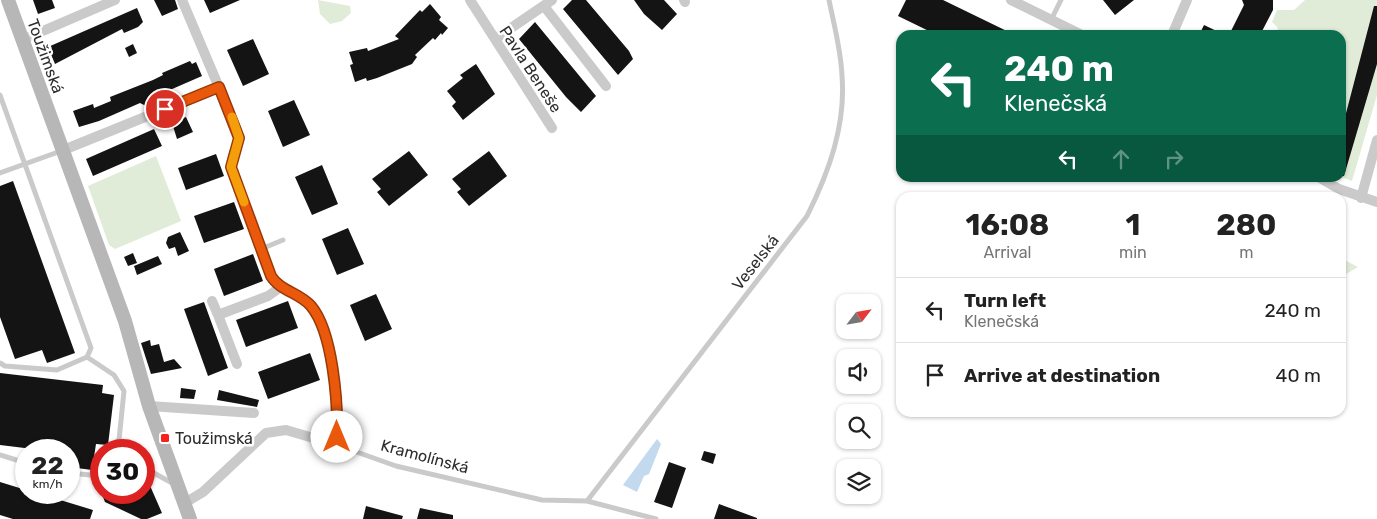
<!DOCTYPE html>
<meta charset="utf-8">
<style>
:root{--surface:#fff;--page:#f2f2f2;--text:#222;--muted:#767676;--line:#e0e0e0}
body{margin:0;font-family:Rubik,sans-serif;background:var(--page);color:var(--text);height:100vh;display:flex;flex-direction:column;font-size:19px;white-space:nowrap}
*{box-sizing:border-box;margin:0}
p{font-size:16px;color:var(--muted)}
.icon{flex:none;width:28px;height:28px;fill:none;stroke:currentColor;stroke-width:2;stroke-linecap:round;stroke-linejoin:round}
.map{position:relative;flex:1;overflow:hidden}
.panel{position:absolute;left:896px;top:192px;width:450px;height:225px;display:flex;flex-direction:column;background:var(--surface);border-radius:15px;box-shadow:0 1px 4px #0004}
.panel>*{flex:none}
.banner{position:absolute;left:896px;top:30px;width:450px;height:152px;border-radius:15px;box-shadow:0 1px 4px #0004;background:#0b6e4f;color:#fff;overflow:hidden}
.needle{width:32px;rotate:59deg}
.buttons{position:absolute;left:836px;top:294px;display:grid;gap:10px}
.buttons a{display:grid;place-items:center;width:45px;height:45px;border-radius:10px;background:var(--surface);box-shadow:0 1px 4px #0004;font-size:25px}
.speed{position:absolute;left:15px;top:439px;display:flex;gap:10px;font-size:25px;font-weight:700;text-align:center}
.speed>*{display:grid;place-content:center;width:65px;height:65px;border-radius:50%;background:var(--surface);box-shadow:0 1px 4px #0004;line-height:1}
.speed small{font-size:12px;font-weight:400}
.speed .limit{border:8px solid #d22;background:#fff;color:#111}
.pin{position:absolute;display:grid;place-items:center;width:42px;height:42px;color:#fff;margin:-21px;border:2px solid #fff;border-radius:50%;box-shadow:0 1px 5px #0007}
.me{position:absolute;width:55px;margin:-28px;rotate:0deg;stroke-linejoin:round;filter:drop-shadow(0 0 4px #0008)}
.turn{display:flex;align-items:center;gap:18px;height:105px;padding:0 25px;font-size:22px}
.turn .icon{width:65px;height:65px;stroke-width:2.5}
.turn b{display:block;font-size:35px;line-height:42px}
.lanes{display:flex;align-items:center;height:48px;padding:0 25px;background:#0003;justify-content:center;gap:25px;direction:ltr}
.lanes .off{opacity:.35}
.eta{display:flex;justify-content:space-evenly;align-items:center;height:85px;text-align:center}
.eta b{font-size:30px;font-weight:700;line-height:35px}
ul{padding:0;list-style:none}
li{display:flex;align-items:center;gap:15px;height:65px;padding:0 25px;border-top:1px solid var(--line)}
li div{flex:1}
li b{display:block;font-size:19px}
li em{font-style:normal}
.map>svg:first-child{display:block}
</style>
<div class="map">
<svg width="1377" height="519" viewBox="0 0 1377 519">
<rect width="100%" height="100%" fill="#fff"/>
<path fill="#e1ecd8" d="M318,0l32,6 1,7 -9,8 -12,3 -10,-10z
M1305,0h72v95l-25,86 -11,-4v-142h-65l2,-7 -6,-6 5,-12h17z
M156,156l25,65 -66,28 -6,-4 -21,-59z
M1341,258l17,9 -17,10z"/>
<path fill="#c2d9ee" d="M657,439l4,5 -12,30 -5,2 -7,16 -14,-7z"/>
<path fill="#141414" d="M33,0h19l3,8 -17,6z
M154,0h21l3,9 -16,7z
M204,0h36l-30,13z
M572,0h14l43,51 4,8 -15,16 -55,-66z
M634,0h30l13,14 -15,16 -18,-16z
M906,0h37l72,35h-78l-39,-19z
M1103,0h31l-19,15z
M1242,0h31v10l-13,25h-31l15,-30z
M430,4l11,13 -2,3 9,8 -6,7 -1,-2 -6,7 -2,-2 -18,17 2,2 -5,7 -35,14 -10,3 -1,-3 -11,4 -5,-17 3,-1 -4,-12 18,-4 1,3 31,-12 -4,-3 25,-26 2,2z
M1374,6h3v58l-33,112h-3v-56l3,1z
M137,8l6,14 -5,5 -14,6 -2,-4 -67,35 -7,-17z
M535,22l61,74 -15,16 -15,-15 -47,-58z
M1204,25l21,10h-26z
M253,39l16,35 -26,12 -16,-36z
M133,44l4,9 -8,4 -4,-9z
M190,61l2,3 4,-2 6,14 -55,24 -1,6 -6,-3 -41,18 -20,6 -6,-16 20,-7 1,4 17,-7 -1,-4 43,-17 10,-5 -1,-2z
M476,64l19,30 -32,26 -11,-14 4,-4 -9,-11 16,-13 -3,-3z
M294,100l16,35 -27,12 -15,-36z
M186,117l7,15 -16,7 -5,-16z
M154,129l8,17 -69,30 -7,-17z
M409,151l19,24 -39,31 -12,-14 4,-3 -9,-10z
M489,151l18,25 -38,30 -12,-14 4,-3 -9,-10z
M216,154l8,22 -38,14 -8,-22z
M322,165l16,39 -26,11 -17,-38z
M13,181l62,172 -28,10 -5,-13 -27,9 -15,-42v-131z
M234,202l10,27 -40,14 -10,-27z
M348,228l16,36 -27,11 -15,-36z
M180,232l9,19 -11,5 -3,-9 -6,2 -3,-6 2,-6z
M133,253l4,10 -9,3 -4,-9z
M253,254l10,27 -39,15 -10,-27z
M158,256l4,8 -25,11 -3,-9z
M376,294l16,35 -27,12 -15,-36z
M288,301l10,27 -52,19 -10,-27z
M204,302l24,66 -20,8 -24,-67z
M150,340l1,6 8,-2 5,18 10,-3 8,9 -31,6 -10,-31z
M310,353l10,27 -52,19 -10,-27z
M0,373l103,12 -1,8 12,2 -6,50 -12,-1 -4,26 -23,-3v-17h-28l-41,-5z
M181,388l15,2 -2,9 -14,-1z
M219,390l40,10 -2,7 -40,-7z
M704,451l12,3 -3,10 -12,-4z
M669,462l17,6 -14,40 -18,-6z
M144,472l18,41 -15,6h-6l-36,-17 -4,-10h43z
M0,482l26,8v2h8l59,18 -3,9h-77l-13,-4z
M719,504l38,14v1h-43z
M366,506l37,10 -1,3h-39z
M420,508l33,7v4h-36z"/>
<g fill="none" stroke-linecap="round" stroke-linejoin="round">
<path stroke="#cacaca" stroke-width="5" d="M1051,20l10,-20
M0,95l91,253 -4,9 -30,13 -52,-4 -5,-3
M0,173l61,-22
M261,249l22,-9
M87,357l27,18 10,16 -6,59
M337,445l59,21 146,34 45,1 69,18
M0,455l26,8
M152,472l22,12
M69,473l32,3
M587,501l220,-285c22,-44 39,-91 35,-140 -1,-26 -8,-51 -13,-76"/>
<path stroke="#cacaca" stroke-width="10" d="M182,0l55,130c4,14 -6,23 -6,37l40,109c9,15 29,17 40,30 22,26 29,106 26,139l-51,-15 -20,3 -63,59 -20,12
M470,0l82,128
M684,0l1,2
M1011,0l71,35
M544,6l62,80
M1172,35l15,-35
M495,39l57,-39
M22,40l93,-40
M61,151l158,-64
M1320,178l19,11 38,13
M1361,198l16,-58
M212,301l6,14
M237,364l-19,-49 50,-19 14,-10
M149,406l105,7"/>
<path stroke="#b7b7b7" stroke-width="14" d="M8,0l117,321 24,85 41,113"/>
</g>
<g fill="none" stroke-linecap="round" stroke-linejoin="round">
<g stroke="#983908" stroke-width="12">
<path id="route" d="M165,109l54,-22 20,51 -8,29 40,109c9,15 29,17 40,30 22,26 27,97 26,131"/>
</g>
<use href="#route" stroke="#ea580c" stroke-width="9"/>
<path stroke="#f59e0b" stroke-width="9" d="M232,117l7,21 -8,29 13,35"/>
</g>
<rect fill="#f7201c" stroke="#fff" stroke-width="2" x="160" y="433" width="10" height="10" rx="2.5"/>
<g text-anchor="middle" stroke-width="5" stroke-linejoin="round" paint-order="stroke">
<g font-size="16" fill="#2d2d2d" stroke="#fff">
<text transform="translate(46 56) rotate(70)" y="6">Toužimská</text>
<text transform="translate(531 69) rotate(57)" y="6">Pavla Beneše</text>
<text transform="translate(755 262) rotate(-52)" y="6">Veselská</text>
<text transform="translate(425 456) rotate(15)" y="6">Kramolínská</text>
</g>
<g font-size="16" fill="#2d2d2d" stroke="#fff" text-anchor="start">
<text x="175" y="444">Toužimská</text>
</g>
</g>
</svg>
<div class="buttons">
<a><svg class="needle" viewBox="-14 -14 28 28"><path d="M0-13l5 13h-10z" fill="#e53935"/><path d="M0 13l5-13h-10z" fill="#767676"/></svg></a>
<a><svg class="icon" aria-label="sound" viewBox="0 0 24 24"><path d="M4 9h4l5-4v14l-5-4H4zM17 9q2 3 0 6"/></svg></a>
<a><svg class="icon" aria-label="search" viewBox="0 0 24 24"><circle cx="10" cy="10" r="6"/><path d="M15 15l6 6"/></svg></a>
<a><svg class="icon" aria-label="layers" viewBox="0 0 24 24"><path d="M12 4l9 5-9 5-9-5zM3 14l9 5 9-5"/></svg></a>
</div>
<div class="speed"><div>22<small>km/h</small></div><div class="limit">30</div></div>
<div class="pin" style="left:165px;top:109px;background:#d93025"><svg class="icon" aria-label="arrive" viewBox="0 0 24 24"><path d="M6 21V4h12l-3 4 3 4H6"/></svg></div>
<svg class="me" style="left:337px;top:437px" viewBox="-20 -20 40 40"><circle r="19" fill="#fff"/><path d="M0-13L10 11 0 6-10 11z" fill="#ea580c"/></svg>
<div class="banner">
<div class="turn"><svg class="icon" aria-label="left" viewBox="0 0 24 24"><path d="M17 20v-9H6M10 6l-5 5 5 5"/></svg><div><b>240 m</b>Klenečská</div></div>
<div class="lanes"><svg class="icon" aria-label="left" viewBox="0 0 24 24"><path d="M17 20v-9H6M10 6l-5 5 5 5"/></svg><svg class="icon off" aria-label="ahead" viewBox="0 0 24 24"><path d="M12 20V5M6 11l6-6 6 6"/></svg><svg class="icon off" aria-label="right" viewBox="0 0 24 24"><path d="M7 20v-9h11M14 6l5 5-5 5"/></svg></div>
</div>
<section class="panel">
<div class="eta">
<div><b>16:08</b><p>Arrival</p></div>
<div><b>1</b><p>min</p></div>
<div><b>280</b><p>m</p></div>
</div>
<ul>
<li><svg class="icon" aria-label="left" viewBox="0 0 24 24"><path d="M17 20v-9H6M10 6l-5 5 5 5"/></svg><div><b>Turn left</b><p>Klenečská</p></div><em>240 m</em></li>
<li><svg class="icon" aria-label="arrive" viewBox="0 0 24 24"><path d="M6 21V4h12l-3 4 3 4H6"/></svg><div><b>Arrive at destination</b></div><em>40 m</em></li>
</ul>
</section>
</div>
